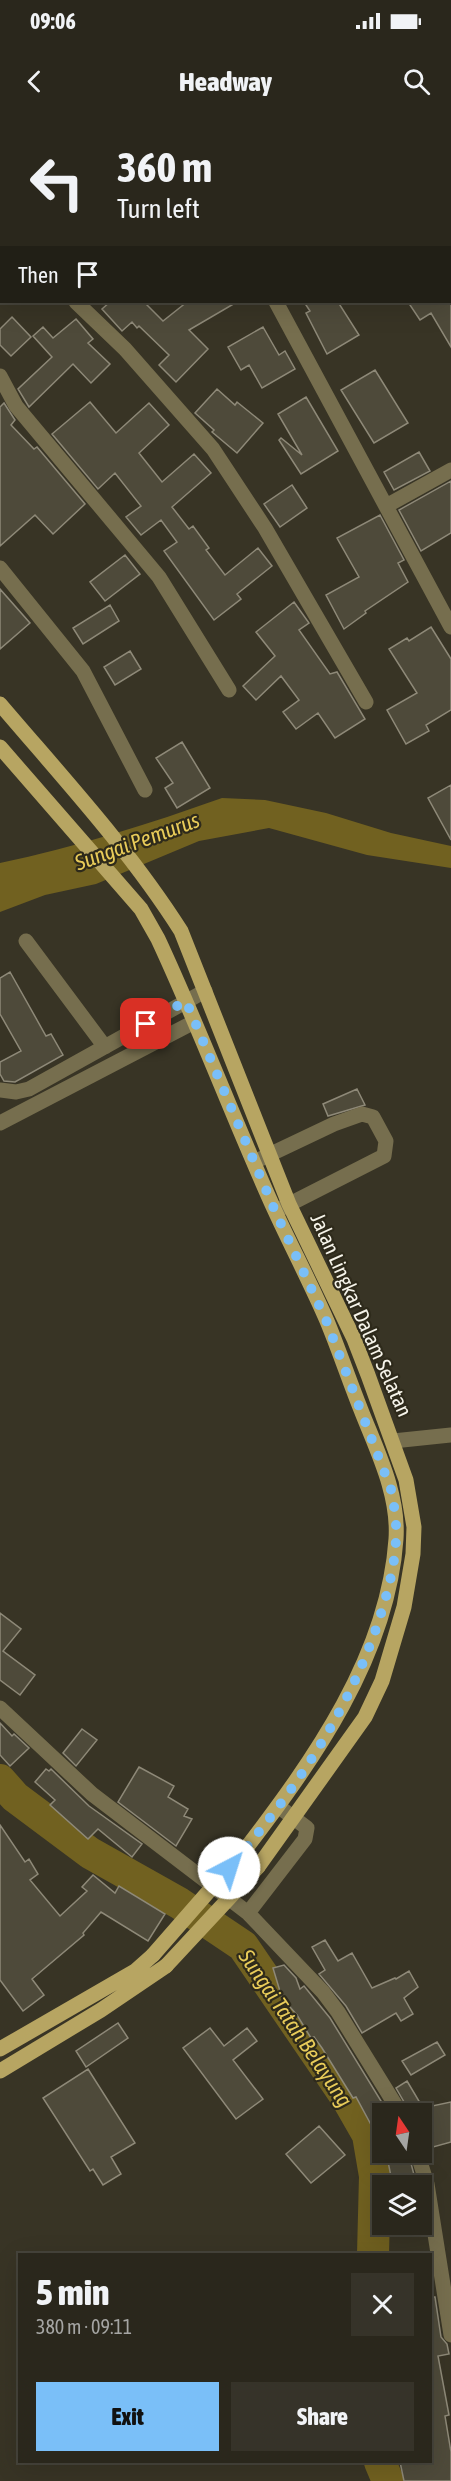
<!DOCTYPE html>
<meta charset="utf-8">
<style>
:root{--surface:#2a271c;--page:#363329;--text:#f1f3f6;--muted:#a5a5a3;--line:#46443b;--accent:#7abff8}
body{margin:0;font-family:"Asap Condensed",sans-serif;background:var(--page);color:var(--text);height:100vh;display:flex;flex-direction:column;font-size:22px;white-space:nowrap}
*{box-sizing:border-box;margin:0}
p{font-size:20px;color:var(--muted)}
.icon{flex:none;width:33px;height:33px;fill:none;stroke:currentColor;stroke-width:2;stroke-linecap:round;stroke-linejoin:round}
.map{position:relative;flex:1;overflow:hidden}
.sheet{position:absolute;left:18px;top:2133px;width:414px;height:210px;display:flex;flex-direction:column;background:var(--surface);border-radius:0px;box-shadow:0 6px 24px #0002,0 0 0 2px var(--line)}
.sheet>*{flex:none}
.hud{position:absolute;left:0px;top:0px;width:452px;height:183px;box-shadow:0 6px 24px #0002,0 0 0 2px var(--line);background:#2a271c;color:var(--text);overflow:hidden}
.needle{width:39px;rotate:347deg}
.tools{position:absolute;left:372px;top:1983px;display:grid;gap:12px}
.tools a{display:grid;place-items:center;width:60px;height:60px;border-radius:0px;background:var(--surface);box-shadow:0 6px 24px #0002,0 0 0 2px var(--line);font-size:30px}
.pin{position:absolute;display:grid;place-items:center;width:51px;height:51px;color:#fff;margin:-26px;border-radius:12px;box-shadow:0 3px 9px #0006}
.me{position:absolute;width:66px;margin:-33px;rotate:40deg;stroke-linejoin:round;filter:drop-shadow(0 0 4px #0008)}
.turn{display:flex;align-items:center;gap:21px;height:126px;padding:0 18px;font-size:27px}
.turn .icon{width:78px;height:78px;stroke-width:2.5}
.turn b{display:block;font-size:42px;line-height:51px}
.then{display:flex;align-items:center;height:57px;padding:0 18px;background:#0003;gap:12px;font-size:22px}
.round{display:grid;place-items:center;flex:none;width:63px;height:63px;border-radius:0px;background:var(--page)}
.head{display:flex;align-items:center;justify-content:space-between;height:102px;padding:0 18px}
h1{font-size:36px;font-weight:800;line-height:45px}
.cta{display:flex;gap:12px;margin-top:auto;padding:12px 18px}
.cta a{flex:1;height:69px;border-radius:0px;background:var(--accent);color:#111;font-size:24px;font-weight:800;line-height:69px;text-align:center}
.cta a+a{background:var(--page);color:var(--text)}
.status{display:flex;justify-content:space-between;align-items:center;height:42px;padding:0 30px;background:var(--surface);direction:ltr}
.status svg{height:16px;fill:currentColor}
header{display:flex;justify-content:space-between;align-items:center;height:78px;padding:0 18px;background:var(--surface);font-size:27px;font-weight:800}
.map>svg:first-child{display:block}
</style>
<div class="status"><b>09:06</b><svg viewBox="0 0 49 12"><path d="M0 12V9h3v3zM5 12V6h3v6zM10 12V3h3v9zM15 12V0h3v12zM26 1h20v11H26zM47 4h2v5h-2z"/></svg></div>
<header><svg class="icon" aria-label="back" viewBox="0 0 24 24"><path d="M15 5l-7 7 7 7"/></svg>Headway<svg class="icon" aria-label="search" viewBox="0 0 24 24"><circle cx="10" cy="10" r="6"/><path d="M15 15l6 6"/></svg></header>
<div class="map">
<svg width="451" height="2361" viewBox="0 0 451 2361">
<rect width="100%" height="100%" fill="#383425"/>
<path fill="#716120" d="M222,678l43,2 61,13 65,20 60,13v22l-84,-13 -98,-27 -70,13 -103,43 -51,11 -45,17v-49c76,-16 149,-39 222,-65z"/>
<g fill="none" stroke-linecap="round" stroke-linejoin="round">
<path stroke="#716120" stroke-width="32" d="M0,1660l15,17 75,56 89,50 64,43 105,154 20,35 7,41 -2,78
M380,2342l8,19"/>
</g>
<path fill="#4e4a3a" stroke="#8e8978" stroke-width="1.5" d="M110,182h34l19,19 24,-19h50l-48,28 19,19 -32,33 -17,-17 10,-10 -30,-29 -2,2 -5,-6 -10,9 -20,-22z
M304,182h34l21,33 -32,19 -21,-41 4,-2z
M408,182h43v45l-20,-34 -11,7z
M12,197l19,20 -20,19 -11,-11v-16z
M76,199l17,20 -5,4 22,21 -19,19 -18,-19 -44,43 -11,-18 34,-32 -19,-21 10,-9 10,11z
M263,207l16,28 6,-4 10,18 -33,19 -13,-23 -8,5 -13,-23z
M375,250l33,53 -34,20 -33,-53z
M217,269l18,16 2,-3 26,21 -26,30 -25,-21 2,-2 -19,-17z
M306,277l32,54 -37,23 -22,-34 2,-2 21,17 -24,-41z
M90,282l26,31 33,-30 20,22 -30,28 23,29 32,-28 17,19 -39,34 17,22 4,-3 16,22 -3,2 19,25 33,-27 14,18 -35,28 4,5 -27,21 -50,-69 13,-9 -16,-22 -20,15 -15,-18 15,-11 -26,-33 -17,16 -46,-55z
M4,283l11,17 -4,5 23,24 3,-2 48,57 -32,30 -18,-19 -35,31v-139z
M419,332l11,19 -36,19 -10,-18z
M451,361v52l-30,18 -22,-41z
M292,365l15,23 -27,19 -16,-23z
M380,395l24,45 -6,3 10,19 -43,29 1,2 -22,16 -18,-34 33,-18 -22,-39z
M125,435l15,19 -35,27 -15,-19z
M0,469l30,34 -30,26z
M294,482l15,21 -10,7 31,44 7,-2 28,47 -30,19 -17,-25 -22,16 -13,-17 16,-12 -18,-24 -25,24 -13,-14 32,-30 -19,-24z
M110,485l9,16 -36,23 -10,-16z
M431,507l20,32v51l-25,15 3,6 -23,13 -19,-34 30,-17 -28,-44 18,-11 2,3z
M130,531l11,18 -26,16 -11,-18z
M182,622l28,46 -33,20 -12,-20 8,-5 -17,-25z
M451,665v55l-23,-42z
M10,852l36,64 5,-2 12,21 -48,27 -11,-1 -4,-7v-12l21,-11 -21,-37v-36z
M357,969l8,16 -37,11 -5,-12z
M0,1493l21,16 -18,22 32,24 -15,20 -20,-15z
M0,1603l12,13 2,-2 15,14 -19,18 -10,-11z
M82,1609l15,11 -21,26 -13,-13z
M139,1647l35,19 -6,11 20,12 -4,7 8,3 -16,27 -58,-44z
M46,1649l3,2 2,-2 38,37 53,38 -10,13 -34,-28 -10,10 -38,-34 5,-5 -20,-18z
M0,1705l25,37 4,-3 9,15 -8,6 30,36 27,-25 -5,-4 11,-12 22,18 4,-7 46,28 -17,27 -47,-29 -18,21 1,2 -52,44 12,16 -21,16 -23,-31z
M325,1820l13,21 14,-8 20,35 23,-10 1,1 13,-8 9,16 -14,11 9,16 -12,7 -5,-8 -34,20 -16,-27 -27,-32 6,-4 -13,-23z
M284,1845l12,13 4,11 4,-3 26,32 59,96h-7v31l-26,-48 -3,1 -31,-50 -8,-11 -3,1 -14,-23 -15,-17 -9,-30z
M118,1903l10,15 -42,29 -10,-16z
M210,1908l14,18 23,-18 10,13 -24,19 30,39 -27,20 -53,-71z
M437,1922l8,13 -34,20 -9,-14z
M88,1949l47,74 -24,14 10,17 -18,11 -10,-16 -3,2 -47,-73z
M407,1961l16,27 28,-6v40l-25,7 -4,-5v-30h-11l-15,-26z
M319,2006l26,29 -34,28 -25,-29z
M386,2032h22l9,34h-24z
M430,2177h5l6,40 6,7 2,10 -11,2 11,59 -4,1 6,36v29h-47l-4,-19h30z"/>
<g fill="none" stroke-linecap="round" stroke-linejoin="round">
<path stroke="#766e4e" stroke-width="15" d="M94,0v2
M190,0l1,2
M290,0l1,2
M390,0l1,2
M171,2l2,-2
M0,71l2,2
M450,108l1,2
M0,148l2,-2
M76,182l49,47 88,100 52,79 101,174
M276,182l175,325
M0,256l16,30 143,171 70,113
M386,386l65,-36
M0,448l83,103 62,119
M26,821l79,106
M0,970l16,2 13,-3 176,-98
M0,1003l194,-101
M254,1042l80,-38 28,-10 11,3 13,24 -2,15 -106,54
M393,1321l58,-6
M0,1588l92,86 156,119 75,79 15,20 63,102
M248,1793l57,-74 2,-11 -29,-22
M417,2032l10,32 24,151"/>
<path stroke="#b7a562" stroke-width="15" d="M0,584c63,74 129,145 181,227l108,273 65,135 14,36 38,105 8,47 -1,27 -9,53 -22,74 -17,36 -107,150
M0,627l141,162 17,30c42,90 76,182 117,272 17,37 36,73 52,110 12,29 22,59 34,89 16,41 38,84 35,129 -8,117 -83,222 -152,312
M0,1929l135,-78 18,-16
M0,1951l101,-61 65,-44"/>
<path stroke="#b7a562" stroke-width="15" d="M153,1835l91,-104
M166,1846l92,-99"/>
</g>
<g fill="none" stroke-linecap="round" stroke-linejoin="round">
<path stroke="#7abff8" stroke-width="10" stroke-dasharray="0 18" d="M146,904l40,-23 89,210 51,109 66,172c2,15 5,31 4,46 -1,29 -9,57 -18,85 -31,92 -86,172 -149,245"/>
</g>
<g text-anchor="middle" stroke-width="4.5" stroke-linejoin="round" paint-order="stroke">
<g font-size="21" fill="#f6f4ea" stroke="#2e2a1b">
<text transform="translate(361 1195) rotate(66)" y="7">Jalan Lingkar Dalam Selatan</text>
</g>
<g font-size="22" font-style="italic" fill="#e8cb59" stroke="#2e2a1b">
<text transform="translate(137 721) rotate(-20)" y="8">Sungai Pemurus</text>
<text transform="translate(296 1908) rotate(56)" y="8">Sungai Tatah Belayung</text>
</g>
</g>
</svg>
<div class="tools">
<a><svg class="needle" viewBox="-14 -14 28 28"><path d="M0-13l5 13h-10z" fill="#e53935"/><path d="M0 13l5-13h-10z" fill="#a5a5a3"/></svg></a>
<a><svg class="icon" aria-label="layers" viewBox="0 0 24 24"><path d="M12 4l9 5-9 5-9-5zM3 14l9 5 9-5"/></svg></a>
</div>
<div class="pin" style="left:146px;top:904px;background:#d93025"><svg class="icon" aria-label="arrive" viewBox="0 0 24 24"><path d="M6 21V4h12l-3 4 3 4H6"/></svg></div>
<svg class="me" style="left:229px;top:1748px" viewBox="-20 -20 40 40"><circle r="19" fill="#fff"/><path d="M0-13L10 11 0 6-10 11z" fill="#7abff8"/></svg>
<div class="hud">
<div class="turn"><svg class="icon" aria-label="left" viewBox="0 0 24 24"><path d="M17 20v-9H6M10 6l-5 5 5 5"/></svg><div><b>360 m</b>Turn left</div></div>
<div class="then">Then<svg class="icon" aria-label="arrive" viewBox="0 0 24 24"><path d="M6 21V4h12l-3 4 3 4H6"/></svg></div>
</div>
<section class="sheet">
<div class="head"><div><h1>5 min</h1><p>380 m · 09:11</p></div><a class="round"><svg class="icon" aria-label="close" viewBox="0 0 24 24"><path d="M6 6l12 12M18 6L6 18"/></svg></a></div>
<div class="cta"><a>Exit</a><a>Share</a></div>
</section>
</div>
